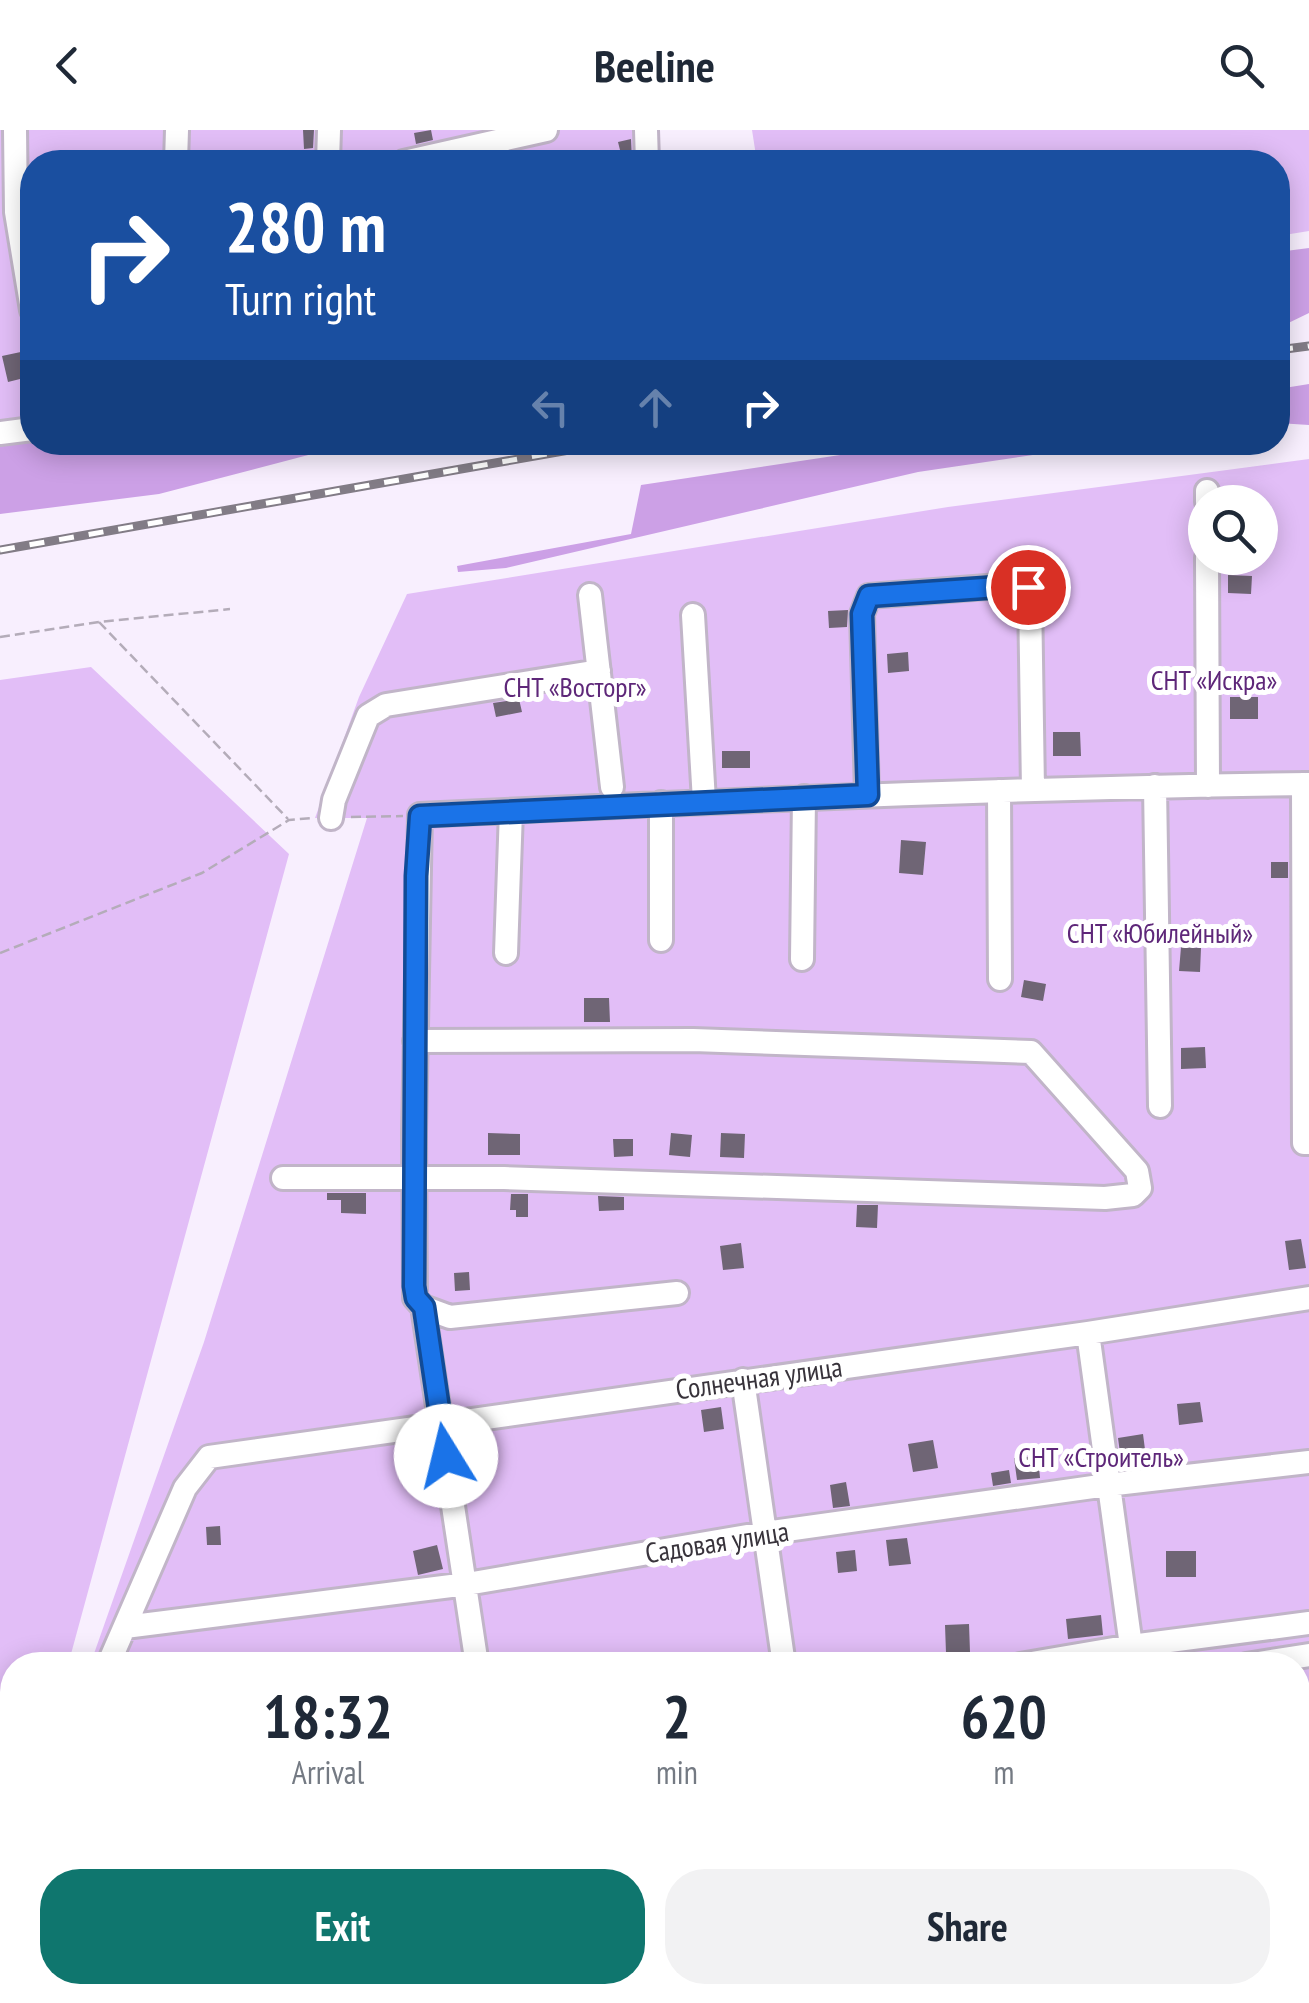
<!DOCTYPE html>
<meta charset="utf-8">
<style>
:root{--surface:#fff;--page:#f2f2f3;--text:#1f2937;--muted:#747a83;--accent:#0f766e}
body{margin:0;font-family:"PT Sans Narrow",sans-serif;background:var(--page);color:var(--text);height:100vh;display:flex;flex-direction:column;font-size:38px;white-space:nowrap}
*{box-sizing:border-box;margin:0}
p{font-size:32px;color:var(--muted)}
.icon{flex:none;width:55px;height:55px;fill:none;stroke:currentColor;stroke-width:2;stroke-linecap:round;stroke-linejoin:round}
.map{position:relative;flex:1;overflow:hidden}
.details{position:absolute;left:0px;top:1522px;width:1310px;height:352px;display:flex;flex-direction:column;background:var(--surface);border-radius:40px 40px 0 0;box-shadow:0 5px 25px #0003}
.details>*{flex:none}
.guide{position:absolute;left:20px;top:20px;width:1270px;height:305px;border-radius:40px;box-shadow:0 5px 25px #0003;background:#1a4fa0;color:#fff;overflow:hidden}
.controls{position:absolute;left:1188px;top:355px;display:grid;gap:20px}
.controls a{display:grid;place-items:center;width:90px;height:90px;border-radius:50%;background:var(--surface);box-shadow:0 5px 25px #0003;font-size:50px}
.pin{position:absolute;display:grid;place-items:center;width:85px;height:85px;color:#fff;margin:-42px;border:5px solid #fff;border-radius:50%;box-shadow:0 2px 10px #0007}
.me{position:absolute;width:110px;margin:-55px;rotate:351deg;stroke-linejoin:round;filter:drop-shadow(0 0 8px #0008)}
.turn{display:flex;align-items:center;gap:35px;height:210px;padding:0 40px;font-size:45px}
.turn .icon{width:130px;height:130px;stroke-width:2.5}
.turn b{display:block;font-size:70px;line-height:85px}
.lanes{display:flex;align-items:center;height:95px;padding:0 40px;background:#0003;justify-content:center;gap:50px;direction:ltr}
.lanes .off{opacity:.35}
.eta{display:flex;justify-content:space-evenly;align-items:center;height:170px;text-align:center}
.eta b{font-size:60px;font-weight:700;line-height:70px}
.button{display:flex;gap:20px;margin-top:auto;padding:20px 40px}
.button a{flex:1;height:115px;border-radius:40px;background:var(--accent);color:#fff;font-size:40px;font-weight:700;line-height:115px;text-align:center}
.button a+a{background:var(--page);color:var(--text)}
header{display:flex;justify-content:space-between;align-items:center;height:130px;padding:0 40px;background:var(--surface);font-size:45px;font-weight:700}
.map>svg:first-child{display:block}
</style>
<header><svg class="icon" aria-label="back" viewBox="0 0 24 24"><path d="M15 5l-7 7 7 7"/></svg>Beeline<svg class="icon" aria-label="search" viewBox="0 0 24 24"><circle cx="10" cy="10" r="6"/><path d="M15 15l6 6"/></svg></header>
<div class="map">
<svg width="1309" height="1873" viewBox="0 0 1309 1873">
<rect width="100%" height="100%" fill="#f8effe"/>
<path fill="#e2bef7" fill-rule="evenodd" d="M0,0h651l2,32h-621v266l-32,6z
M752,0h557v101l-31,5v-74h-521z
M1309,329v1544h-1282v-11h1271v-327h-1208l114,-323 163,-524h-52l44,-121 48,-103 541,-87zM1205,372h55v56h-55z
M91,537l198,187 -221,811h-56v203l-12,46v-1234z"/>
<path fill="#cca0e6" d="M1309,118v65l-31,15v-76z
M1309,254v41l-31,-2v-34z
M32,309v3l322,1 -195,51 -159,20v-70z
M920,313h193l-195,29 -412,96 -48,4 -1,-6 174,-32 10,-49z"/>
<g fill="none" stroke-linecap="round" stroke-linejoin="round">
<path stroke="#5abc97" stroke-width="28" d="M808,1873l9,-11"/>
</g>
<path fill="#6f6575" d="M303,0h11l-1,18 -9,1z
M431,0l2,10 -17,4 -2,-11z
M631,9l1,22 -9,1 -5,-20z
M579,20l3,12h-36l-1,-4z
M30,220l2,26 -24,6 -6,-26z
M1228,445l24,1 -1,18 -23,-1z
M848,480l-1,17 -18,1 -1,-17z
M908,522l1,19 -21,2 -1,-19z
M1230,567h28v22h-28z
M519,569l3,13 -26,5 -3,-14z
M1053,602h27l1,24h-28z
M722,621h28v17h-28z
M901,710l25,2 -3,33 -24,-2z
M1271,732h17v16h-17z
M1181,817l20,1 -1,24 -21,-1z
M1024,850l22,4 -3,17 -22,-4z
M584,868h25l1,24h-26z
M1205,917l1,21 -25,1v-21z
M488,1003l32,1v21h-32z
M671,1003l21,2 -2,22 -21,-2z
M721,1003l24,1 -1,24 -24,-1z
M613,1009h20v17l-19,1z
M327,1063h39v21l-25,-1v-13h-14z
M511,1064h17v23h-12v-7h-6z
M598,1066l26,1v13l-25,1z
M857,1075h21l-1,23 -21,-1z
M1301,1109l5,29 -17,2 -4,-29z
M741,1113l3,25 -21,2 -3,-24z
M469,1142l1,18 -15,1 -1,-18z
M1200,1272l3,20 -24,3 -2,-21z
M721,1277l3,22 -20,3 -3,-22z
M1143,1304l4,31 -25,3 -4,-30z
M933,1310l5,28 -25,4 -5,-28z
M1038,1326l2,22 -23,2 -3,-22z
M1009,1340l2,13 -18,3 -2,-13z
M846,1352l4,24 -17,2 -3,-23z
M220,1396l1,19h-14l-1,-18z
M907,1408l4,26 -22,2 -3,-26z
M437,1415l6,24 -25,6 -5,-24z
M855,1420l2,21 -19,2 -2,-21z
M1166,1421h30v26h-30z
M1101,1485l2,20 -35,4 -2,-20z
M969,1494l1,28 -24,1 -1,-28z"/>
<g fill="none" stroke-linecap="round" stroke-linejoin="round">
<g stroke="#c1b5c8" stroke-width="28">
<path id="minor" d="M15,0l1,82 16,98
M646,0l1,32
M176,32l1,-32
M328,32l1,-32
M404,32l142,-32
M0,303l32,-4
M1207,361v11
M1207,428l1,228
M590,465l22,192
M693,485l11,186
M1303,654l1,359h5
M1155,656l5,320
M999,661l1,188
M867,665l-5,-181 7,-18 144,-11 15,2 2,7 3,196
M661,673v137
M331,688l3,-18 34,-84 18,-11 213,-34
M506,823l5,-142
M802,829l2,-162
M283,1048h221l601,20 28,-3 7,-7 -3,-17 -106,-119 -338,-12 -278,1
M677,1163l-227,24 -27,-10 -8,-9 -1,-165 6,-318c296,-14 592,-27 889,-31
M423,1177l54,358
M1088,1203l43,313
M743,1250l41,285
M125,1497l342,-43 298,-51 342,-48 202,-23
M108,1535l77,-177 24,-31 879,-124 221,-35
M1020,1535l111,-19 178,-23
M1246,1535l63,-10
M1298,1684l11,-1
M1298,1848l3,4
M1114,1862l12,11
M35,1873l1,-11
M190,1873v-11
M345,1873l1,-11
M497,1873l1,-11
M652,1873l1,-11
M788,1873l9,-11
M828,1873l9,-11
M972,1873l10,-11"/>
</g>
<path stroke="#b4acb9" stroke-width="2.5" stroke-dasharray="10 5" stroke-linecap="butt" d="M99,492l189,197
M0,507l99,-15 131,-13
M351,687l52,-1
M0,823l202,-80 87,-53 24,-2
M0,1668l12,11"/>
<use href="#minor" stroke="#fff" stroke-width="22"/>
<g stroke="#827c86" stroke-width="9">
<path id="rail" d="M1278,220l31,-4
M0,420l615,-108"/>
</g>
<use href="#rail" stroke="#fff" stroke-width="5" stroke-dasharray="15" stroke-linecap="butt"/>
</g>
<g fill="none" stroke-linecap="round" stroke-linejoin="round">
<g stroke="#114b97" stroke-width="25">
<path id="route" d="M446,1326l-22,-149 -8,-9 -2,-12 2,-410 4,-60 448,-21 -6,-181 7,-18 144,-10 15,1"/>
</g>
<use href="#route" stroke="#1a73e8" stroke-width="18"/>
</g>
<g text-anchor="middle" stroke-width="10" stroke-linejoin="round" paint-order="stroke">
<g font-size="28" fill="#5e2779" stroke="#fff">
<text x="1214" y="560">СНТ «Искра»</text>
<text x="575" y="567">СНТ «Восторг»</text>
<text x="1160" y="813">СНТ «Юбилейный»</text>
<text x="1101" y="1337">СНТ «Строитель»</text>
</g>
<g font-size="28" fill="#38333b" stroke="#fff">
<text transform="translate(759 1248) rotate(-8)" y="10">Солнечная улица</text>
<text transform="translate(717 1412) rotate(-9)" y="10">Садовая улица</text>
</g>
</g>
</svg>
<div class="controls">
<a><svg class="icon" aria-label="search" viewBox="0 0 24 24"><circle cx="10" cy="10" r="6"/><path d="M15 15l6 6"/></svg></a>
</div>
<div class="pin" style="left:1028px;top:457px;background:#d93025"><svg class="icon" aria-label="arrive" viewBox="0 0 24 24"><path d="M6 21V4h12l-3 4 3 4H6"/></svg></div>
<svg class="me" style="left:446px;top:1326px" viewBox="-20 -20 40 40"><circle r="19" fill="#fff"/><path d="M0-13L10 11 0 6-10 11z" fill="#1a73e8"/></svg>
<div class="guide">
<div class="turn"><svg class="icon" aria-label="right" viewBox="0 0 24 24"><path d="M7 20v-9h11M14 6l5 5-5 5"/></svg><div><b>280 m</b>Turn right</div></div>
<div class="lanes"><svg class="icon off" aria-label="left" viewBox="0 0 24 24"><path d="M17 20v-9H6M10 6l-5 5 5 5"/></svg><svg class="icon off" aria-label="ahead" viewBox="0 0 24 24"><path d="M12 20V5M6 11l6-6 6 6"/></svg><svg class="icon" aria-label="right" viewBox="0 0 24 24"><path d="M7 20v-9h11M14 6l5 5-5 5"/></svg></div>
</div>
<section class="details">
<div class="eta">
<div><b>18:32</b><p>Arrival</p></div>
<div><b>2</b><p>min</p></div>
<div><b>620</b><p>m</p></div>
</div>
<div class="button"><a>Exit</a><a>Share</a></div>
</section>
</div>
